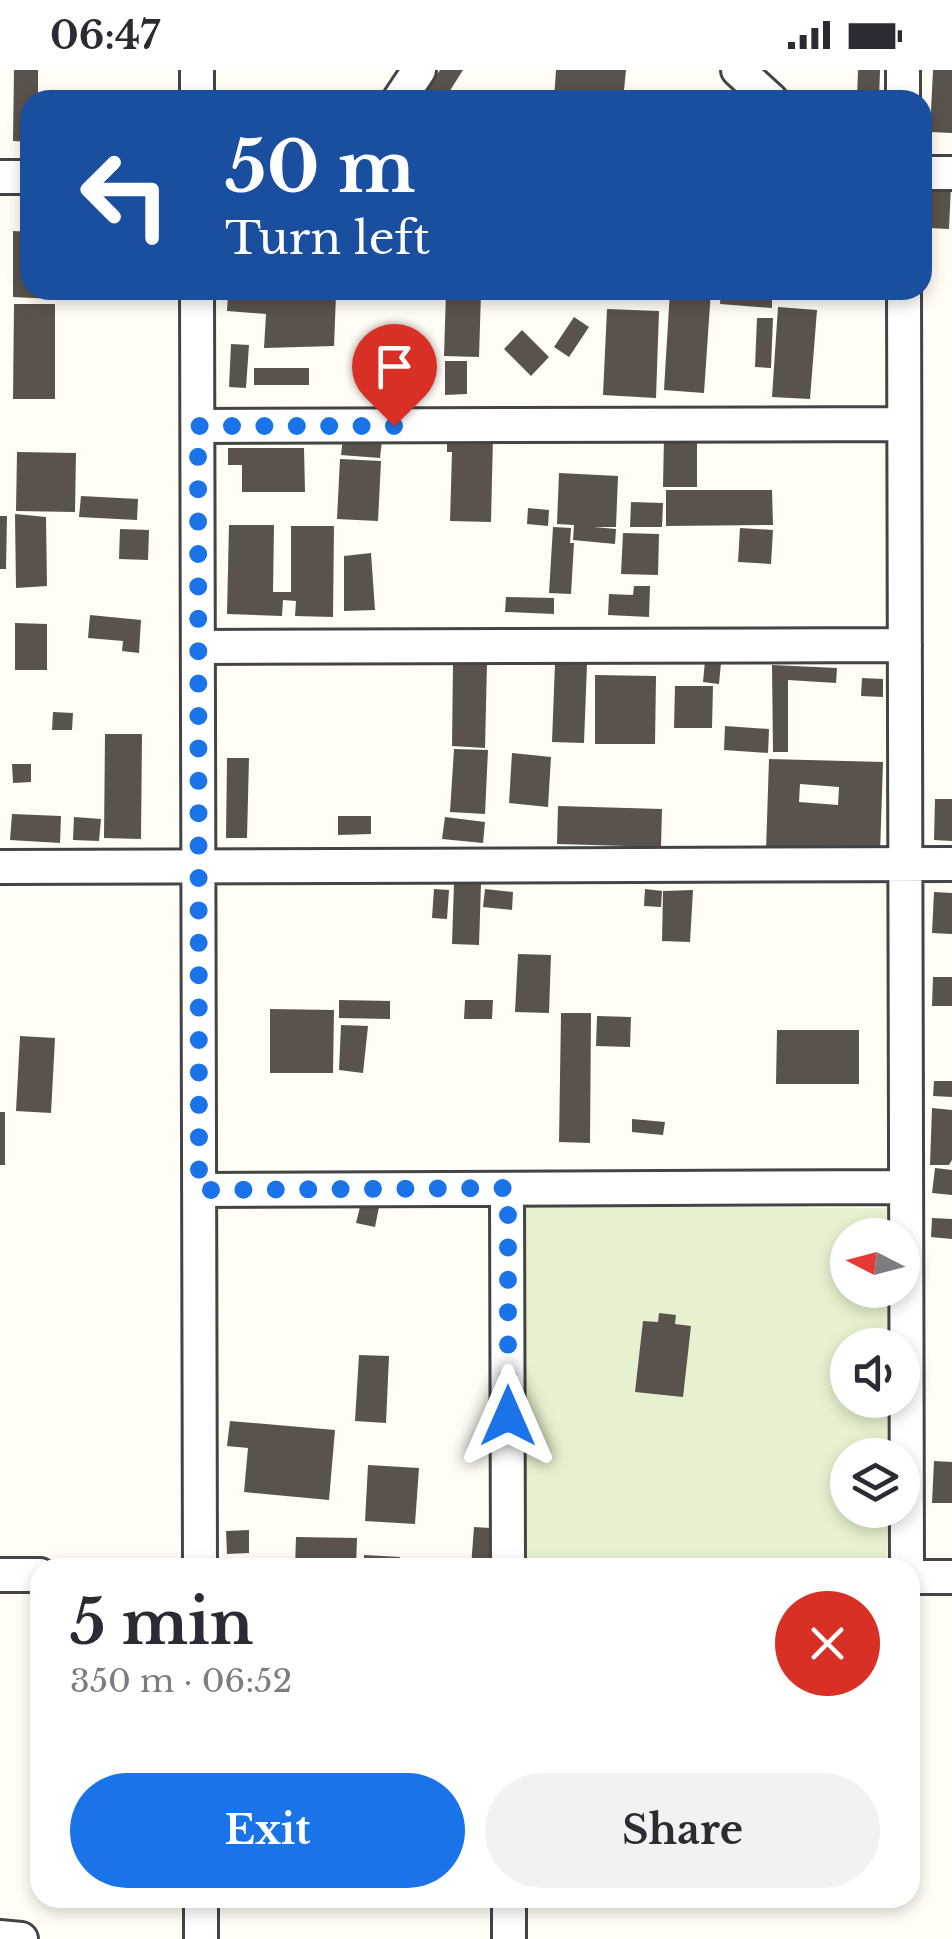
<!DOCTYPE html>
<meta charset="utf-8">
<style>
:root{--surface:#fff;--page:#f2f2f3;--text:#2b2b33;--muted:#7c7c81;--accent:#1a73e8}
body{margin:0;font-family:"Libre Baskerville",serif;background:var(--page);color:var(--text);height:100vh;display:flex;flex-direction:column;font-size:38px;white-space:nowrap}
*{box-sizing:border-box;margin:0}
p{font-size:32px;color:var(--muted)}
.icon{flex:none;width:55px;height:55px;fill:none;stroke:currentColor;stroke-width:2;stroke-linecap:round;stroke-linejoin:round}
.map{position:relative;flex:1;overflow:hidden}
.drawer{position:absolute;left:30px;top:1488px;width:890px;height:350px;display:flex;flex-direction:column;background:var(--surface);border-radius:30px;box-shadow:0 5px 15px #0003}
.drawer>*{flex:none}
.top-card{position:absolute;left:20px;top:20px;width:912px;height:210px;border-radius:30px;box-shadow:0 5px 15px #0003;background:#1a4fa0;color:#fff;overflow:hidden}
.needle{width:65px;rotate:276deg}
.tools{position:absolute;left:830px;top:1148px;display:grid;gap:20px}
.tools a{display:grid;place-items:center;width:90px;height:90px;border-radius:50%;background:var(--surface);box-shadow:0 5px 15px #0003;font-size:50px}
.pin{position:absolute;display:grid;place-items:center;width:85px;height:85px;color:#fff;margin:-102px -42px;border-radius:50% 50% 50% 0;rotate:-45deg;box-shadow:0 0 10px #0007}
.pin .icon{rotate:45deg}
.me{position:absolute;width:110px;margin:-55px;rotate:0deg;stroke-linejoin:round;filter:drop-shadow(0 0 8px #0008)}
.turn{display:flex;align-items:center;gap:35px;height:210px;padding:0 40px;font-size:45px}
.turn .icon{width:130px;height:130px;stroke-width:2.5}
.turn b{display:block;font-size:70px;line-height:85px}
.round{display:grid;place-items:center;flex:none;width:105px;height:105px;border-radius:52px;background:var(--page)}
.head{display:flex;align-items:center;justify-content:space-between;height:170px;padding:0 40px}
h1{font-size:60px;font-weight:700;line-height:75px}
.cta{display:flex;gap:20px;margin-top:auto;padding:20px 40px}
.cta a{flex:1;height:115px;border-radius:60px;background:var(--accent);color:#fff;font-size:40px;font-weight:700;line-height:115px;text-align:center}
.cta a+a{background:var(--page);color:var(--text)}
.status{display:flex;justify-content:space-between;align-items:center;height:70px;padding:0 50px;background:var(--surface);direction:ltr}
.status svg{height:28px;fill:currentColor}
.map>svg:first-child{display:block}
</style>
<div class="status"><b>06:47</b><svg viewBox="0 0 49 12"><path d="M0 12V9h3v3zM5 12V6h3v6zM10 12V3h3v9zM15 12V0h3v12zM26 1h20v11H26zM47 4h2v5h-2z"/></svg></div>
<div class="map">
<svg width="952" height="1869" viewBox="0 0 952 1869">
<rect width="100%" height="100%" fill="#fffdf5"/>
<path fill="#e6f2cf" d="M523,1136l366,2v27h-41v55h41v55h-41v55h40v55h-40v55h40l-1,55 -366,-1z"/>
<path fill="#5a524d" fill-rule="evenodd" d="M14,0h24v30h-8v42l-17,-1z
M440,0h23l-19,30h-18l-4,-3z
M556,0h70l-3,30h-69z
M858,0h22l-1,30h-22z
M933,0h19v63l-22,-1z
M931,114l20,1 -2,44 -20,-1z
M13,161l17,1v58h25v9l-42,-2z
M670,220h41l-7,103 -40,-3z
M721,220h51v18l-52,-4z
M446,222l35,1 -2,64 -35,-1z
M228,223l108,2 -2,51 -70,2 2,-34 -39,-3z
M14,234h41v95h-42z
M778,237l39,3 -7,89 -38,-2z
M607,239l52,2 -3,87 -53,-3z
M574,247l15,10 -20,30 -15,-10z
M757,248h16l-2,50 -16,-1z
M522,260l27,27 -18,19 -27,-27z
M231,274l18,1 -3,43 -17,-1z
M445,291h22v33l-22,1z
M254,298h55v17h-55z
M447,365l46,1 -2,86 -41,-1 2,-69h-5z
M664,366l33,1v50h-34z
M343,368l39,3 -2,17 -39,-3z
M228,378h76l1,44h-63v-27h-14z
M17,382l59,1 -1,59 -59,-1z
M340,389l41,2 -3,60 -41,-2z
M559,403l59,3 -2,51h-22l22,2 -1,15 -42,-4 1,-15 -17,-1z
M666,420h106l1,35 -107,1z
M81,426l57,3 -1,21 -58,-3z
M631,432l32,1 -1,24h-32z
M528,438l21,2 -1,16 -21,-2z
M15,444l31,3 1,69 -31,2z
M0,446h7l-1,53h-6z
M229,455h45l-1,67h18v-66h43l-1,91 -38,-1 1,-15 -13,-1 -1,16 -55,-2z
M553,457l18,1 -1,15h4l-3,51 -22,-1z
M740,458l33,2 -2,34 -33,-2z
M120,459l29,1 -1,30 -29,-1z
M623,463l36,1 -1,41 -37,-1z
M371,483l4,57 -31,1v-55z
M634,516h16l-1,31 -41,-2 1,-21 24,1z
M506,527l48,1v16l-49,-2z
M90,545l51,5 -2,33 -17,-2 1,-10 -35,-3z
M15,553l32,1v46h-32z
M705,591l16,2 -2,21 -16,-2z
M453,593h34l-2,85 -33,-2z
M555,593l32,1 -3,79 -32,-1z
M772,595l65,3 -1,15 -48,-3v72h-15z
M595,605l61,1 -1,68h-60z
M862,608l21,1v18l-22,-1z
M675,616h38l-1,42h-38z
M53,642l20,1 -1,17h-20z
M725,656l44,3 -1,24 -44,-3z
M105,664h37l-1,105 -37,-1z
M454,679l34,1 -3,64 -35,-2z
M512,683l39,4 -3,50 -39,-4z
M227,688h22l-2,80h-21z
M769,689l114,3 -3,92 -114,-3zM800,714l39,3 -1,18 -39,-3z
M12,694h19v18l-18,1z
M935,729h17v42l-18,-1z
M558,736l104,3 -1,38 -104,-3z
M12,744l49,2 -1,27 -50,-3z
M338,746h33v18l-33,1z
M74,747l27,2 -2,22 -26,-1z
M445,747l40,5 -2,21 -41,-4z
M454,813l27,1 -2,61 -27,-1z
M434,819l15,1 -2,29 -15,-1z
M485,819l28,3 -1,18 -29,-3z
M645,819l17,2 -1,16 -17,-1z
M693,820l-3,52 -28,-1 1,-50z
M934,822l18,1v41l-20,-1z
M518,884l33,1 -2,58 -34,-1z
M933,907h19v29h-20z
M339,930l51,1v18l-51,-1z
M465,930h28l-1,19h-28z
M270,939l64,1 -1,63h-63z
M561,943h30l-1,130 -31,-1z
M597,946l34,1 -1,30 -34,-1z
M341,955l27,1 -5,47 -24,-3z
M777,960h82v54h-83z
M20,966l35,2 -4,75 -35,-2z
M934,1011h18v16l-19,-1z
M932,1038l20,2v50l-3,5h-19z
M0,1042h5v53h-5z
M632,1049l33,3 -2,13 -31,-3z
M935,1098l17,2v25l-20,-2z
M361,1133l18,4 -4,20 -19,-4z
M932,1148l20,1v20l-21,-2z
M659,1243l17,2 -1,9 16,2 -8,71 -48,-5 8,-71 15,1z
M359,1285l30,1 -3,67 -31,-2z
M230,1351l105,9 -6,70 -85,-8 4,-44 -21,-2z
M934,1391l18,1v41h-20z
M368,1395l51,3 -4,56 -50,-3z
M474,1457l17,1 -2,40 -18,-1z
M249,1460v23l-22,1 -1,-23z
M296,1467l61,1 -1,30h-61z
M364,1485l36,2 -1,11h-35z"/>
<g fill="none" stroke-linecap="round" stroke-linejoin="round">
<g stroke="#444" stroke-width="38">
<path id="minor" d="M197,0v30
M738,0l33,30
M903,0v30
M399,30l20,-30
M922,103h30
M0,107h30
M197,220l3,1278
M904,220l3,1278
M198,356l706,-2
M198,577l707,-2
M0,797l952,-3
M507,1119l1,379
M199,1120l707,-3
M0,1505h40
M910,1507h42
M201,1828v41
M509,1828v41
M0,1867l21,2"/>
</g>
<use href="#minor" stroke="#fff" stroke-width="32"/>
</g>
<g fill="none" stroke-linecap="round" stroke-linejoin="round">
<path stroke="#1a73e8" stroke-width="18" stroke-dasharray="0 32.4" d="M394,356h-196l1,764 309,-2v228"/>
</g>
</svg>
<div class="tools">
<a><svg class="needle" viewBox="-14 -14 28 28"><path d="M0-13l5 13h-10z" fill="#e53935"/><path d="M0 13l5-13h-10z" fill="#7c7c81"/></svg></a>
<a><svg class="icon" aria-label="sound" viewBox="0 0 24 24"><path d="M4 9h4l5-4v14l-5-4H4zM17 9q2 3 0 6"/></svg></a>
<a><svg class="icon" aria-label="layers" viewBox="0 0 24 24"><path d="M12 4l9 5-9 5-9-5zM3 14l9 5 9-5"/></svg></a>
</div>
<div class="pin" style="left:394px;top:356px;background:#d93025"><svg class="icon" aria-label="arrive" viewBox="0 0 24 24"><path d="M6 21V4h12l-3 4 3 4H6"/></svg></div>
<svg class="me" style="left:508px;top:1346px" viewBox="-20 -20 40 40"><path d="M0-17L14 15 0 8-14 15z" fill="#1a73e8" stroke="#fff" stroke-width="4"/></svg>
<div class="top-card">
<div class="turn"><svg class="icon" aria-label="left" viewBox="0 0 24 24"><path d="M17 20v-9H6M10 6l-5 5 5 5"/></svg><div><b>50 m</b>Turn left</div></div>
</div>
<section class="drawer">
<div class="head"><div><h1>5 min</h1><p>350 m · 06:52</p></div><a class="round" style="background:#d93025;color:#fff"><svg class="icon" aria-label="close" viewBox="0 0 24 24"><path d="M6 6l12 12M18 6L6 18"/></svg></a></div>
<div class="cta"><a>Exit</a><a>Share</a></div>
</section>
</div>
